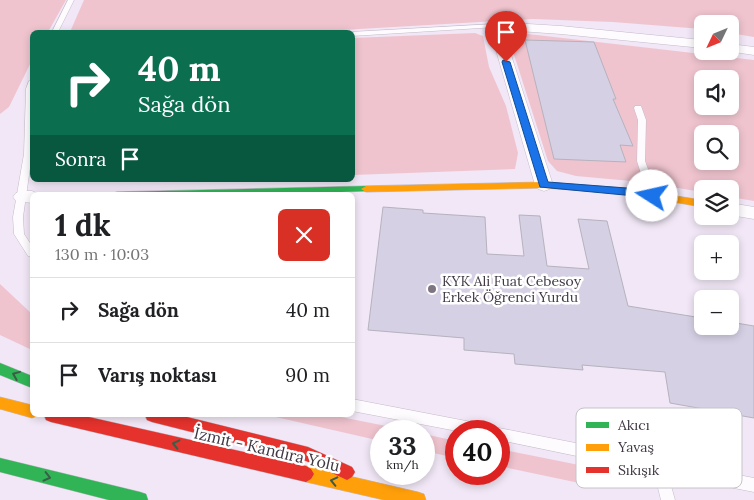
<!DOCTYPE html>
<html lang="tr">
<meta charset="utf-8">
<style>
:root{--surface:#fff;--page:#f6f6f6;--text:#202124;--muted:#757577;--line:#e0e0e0}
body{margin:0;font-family:Lora,serif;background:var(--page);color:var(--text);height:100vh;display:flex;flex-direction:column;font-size:19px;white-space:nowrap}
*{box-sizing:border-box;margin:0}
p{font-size:16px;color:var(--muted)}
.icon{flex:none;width:28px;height:28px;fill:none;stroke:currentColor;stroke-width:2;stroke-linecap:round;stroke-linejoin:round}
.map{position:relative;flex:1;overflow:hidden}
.panel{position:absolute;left:30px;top:192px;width:325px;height:225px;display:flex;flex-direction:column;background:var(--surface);border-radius:8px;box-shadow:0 2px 8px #0003}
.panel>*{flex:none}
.banner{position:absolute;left:30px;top:30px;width:325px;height:152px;border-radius:8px;box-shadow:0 2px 8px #0003;background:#0b6e4f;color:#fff;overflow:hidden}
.needle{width:32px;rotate:227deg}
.controls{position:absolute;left:694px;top:15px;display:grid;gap:10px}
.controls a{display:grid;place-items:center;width:45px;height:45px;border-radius:8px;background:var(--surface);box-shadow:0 2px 8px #0003;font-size:25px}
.speed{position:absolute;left:370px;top:420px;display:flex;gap:10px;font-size:25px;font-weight:700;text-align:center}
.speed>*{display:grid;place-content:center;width:65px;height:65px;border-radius:50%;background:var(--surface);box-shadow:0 2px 8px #0003;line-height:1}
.speed small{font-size:12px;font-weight:400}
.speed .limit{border:8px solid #d22;background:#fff;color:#111}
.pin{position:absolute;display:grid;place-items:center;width:42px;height:42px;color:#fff;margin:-51px -21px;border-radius:50% 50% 50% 0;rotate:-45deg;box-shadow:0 0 5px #0007}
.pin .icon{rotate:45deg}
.me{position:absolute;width:55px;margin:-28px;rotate:280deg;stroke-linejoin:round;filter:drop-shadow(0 0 4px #0008)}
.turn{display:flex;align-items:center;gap:18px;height:105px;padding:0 25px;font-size:22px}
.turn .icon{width:65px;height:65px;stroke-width:2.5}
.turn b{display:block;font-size:35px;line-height:42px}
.then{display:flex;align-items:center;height:48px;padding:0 25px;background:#0003;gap:10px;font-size:19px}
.round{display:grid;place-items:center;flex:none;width:52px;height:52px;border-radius:8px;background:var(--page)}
.headline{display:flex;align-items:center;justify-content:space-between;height:85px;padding:0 25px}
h1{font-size:30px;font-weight:700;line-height:38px}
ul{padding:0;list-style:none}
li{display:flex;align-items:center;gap:15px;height:65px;padding:0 25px;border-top:1px solid var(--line)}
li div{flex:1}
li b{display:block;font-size:19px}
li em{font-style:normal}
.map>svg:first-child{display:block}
</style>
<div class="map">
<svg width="754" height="500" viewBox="0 0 754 500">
<rect width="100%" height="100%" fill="#f1e7f6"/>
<path fill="#efc4cf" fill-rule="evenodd" d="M0,0h66l-18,32h-16v28l-23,47 -9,7z
M84,0h670v37l-24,-4v-9h-28v5l-89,-7 -80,-3 -225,13h-238z
M475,33l8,3 6,31 17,39 12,47 -3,16 -162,6v-137z
M519,33l235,27v141l-24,-4v-8h-28v3l-60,-10 -66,-6 -19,-5 -9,-10 -39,-122zM702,79h28v27h-28zM702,134h28v27h-28z
M0,284l32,30v36l-32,-15z
M267,415h64l80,16h-30v10z
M424,434l32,7v17l-32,-7z
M499,449l85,17 6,10 -6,8 -85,-18z"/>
<path fill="#d5d0e4" stroke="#b6b2bd" d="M525,40l69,2 22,57h-3l20,47 -13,-1 6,17 -72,-3z
M383,207l40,3v3l62,4 2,37 37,2 -5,-41 21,1 7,50 42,3 -11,-50 29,2 21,85 74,12v8h28v-4l24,4v92l-84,-15 -5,-31 -83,-7 1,5 -68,-6 -1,-10 -50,-4v-12l-96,-8z"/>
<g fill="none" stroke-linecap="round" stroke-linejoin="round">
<g stroke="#c4bcc8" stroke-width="1">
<path id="lane" d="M68,0h6l-16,32h-6z
M495,24l3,2 -1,1 -145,9v-4h-2z
M29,81h3v73l-9,63 1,17 8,12v11l-4,-1 -14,-22 -1,-17 11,-63 2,-65z
M635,106h6l5,14 -1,41 13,35 -5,3 -5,-3 -11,-35 1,-41 -4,-12z
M352,399l135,26 5,2 1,4h-36l-105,-20z
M499,428l255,50v14l-86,-17 7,25h-14l-7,-28 -155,-32v-9h-5z"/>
</g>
<g stroke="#c4bcc8" stroke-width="1">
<path id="street" d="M495,22l66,4 141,14v8l-141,-14 -58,-4 50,155 -3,4 -6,2 -6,-2 -3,-4 -46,-159z
M730,44l24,3v8l-27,-4h3z
M22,191h10l8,4h-8v8l-16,-2 -3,-4 3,-4z
M730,203l24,4v12l-24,-4z"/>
</g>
<g stroke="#c4bcc8" stroke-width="1">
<path id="fast" d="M366,186l4,1 1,2 -1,2 -114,4h-145l5,-3z
M0,363l32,13v12l-32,-13z
M0,458l140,34 6,2 2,6h-39l-109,-28z"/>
</g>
<g stroke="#c4bcc8" stroke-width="1">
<path id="slow" d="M544,182l82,6 76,12v7l-76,-13 -82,-6 -178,4 -5,-3 5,-3z
M0,397l32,8v10l5,1 -5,2 -32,-9z
M306,466l112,26 6,2 2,6h-42l-78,-18 -5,-3 -3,-5 3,-5z"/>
</g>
<g stroke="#c4bcc8" stroke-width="1">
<path id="jam" d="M44,415h36l226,51 5,3 3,5 -3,5 -5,3 -255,-60 -5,-2z
M145,415h34l129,32 44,20 3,5 -3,5 -5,3 -41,-19 -154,-39 -5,-2z"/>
</g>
<use href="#lane" fill="#fdfbfe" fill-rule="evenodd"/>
<use href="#street" fill="#fdfbfe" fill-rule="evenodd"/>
<use href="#fast" fill="#30b455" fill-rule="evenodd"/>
<use href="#slow" fill="#ff9f0a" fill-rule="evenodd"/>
<use href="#jam" fill="#e5322d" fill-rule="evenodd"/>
</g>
<defs><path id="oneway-chevron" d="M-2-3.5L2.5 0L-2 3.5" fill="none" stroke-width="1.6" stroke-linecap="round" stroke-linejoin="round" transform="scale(1.25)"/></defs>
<g stroke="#3b5d48">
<use href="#oneway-chevron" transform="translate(16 375) rotate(-158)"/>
<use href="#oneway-chevron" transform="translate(176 444) rotate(-167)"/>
<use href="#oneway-chevron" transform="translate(47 477) rotate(14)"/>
<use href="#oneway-chevron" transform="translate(334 481) rotate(-167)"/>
</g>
<path fill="#1a73e8" stroke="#114b97" d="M503,60l7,2 38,120 78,6 30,5 2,3 -2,2 -116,-11 -38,-125z"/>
<circle fill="#7e7582" stroke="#fff" stroke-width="2" cx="432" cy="289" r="5"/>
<g text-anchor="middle" stroke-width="5" stroke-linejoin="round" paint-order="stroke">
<g font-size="14" fill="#403843" stroke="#fff" text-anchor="start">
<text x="442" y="286">KYK Ali Fuat Cebesoy<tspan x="442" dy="16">Erkek Öğrenci Yurdu</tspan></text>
</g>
<g font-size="16" fill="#403843" stroke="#fff">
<text transform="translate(267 449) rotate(13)" y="6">İzmit - Kandıra Yolu</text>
</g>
</g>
<rect x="576" y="408" width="166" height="80" rx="8" fill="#fff" stroke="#c6c3c7" stroke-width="1"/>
<rect x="586" y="422" width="23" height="6" fill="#30b455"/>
<rect x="586" y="444" width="23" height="7" fill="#ff9f0a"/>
<rect x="586" y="467" width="23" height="6" fill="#e5322d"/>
<g font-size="14" fill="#403843">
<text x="618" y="430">Akıcı</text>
<text x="618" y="452">Yavaş</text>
<text x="618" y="475">Sıkışık</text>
</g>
</svg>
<div class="controls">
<a><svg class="needle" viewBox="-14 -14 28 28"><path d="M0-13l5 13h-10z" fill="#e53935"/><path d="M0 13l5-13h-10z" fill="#757577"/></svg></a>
<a><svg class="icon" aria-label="sound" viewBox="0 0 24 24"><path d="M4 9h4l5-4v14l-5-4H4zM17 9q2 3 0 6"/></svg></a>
<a><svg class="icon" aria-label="search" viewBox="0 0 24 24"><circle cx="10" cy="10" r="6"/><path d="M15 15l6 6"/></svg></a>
<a><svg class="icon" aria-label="layers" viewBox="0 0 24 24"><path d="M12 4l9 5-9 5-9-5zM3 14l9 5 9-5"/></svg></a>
<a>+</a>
<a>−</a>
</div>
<div class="speed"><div>33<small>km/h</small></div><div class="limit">40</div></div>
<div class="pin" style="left:506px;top:62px;background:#d93025"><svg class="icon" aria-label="arrive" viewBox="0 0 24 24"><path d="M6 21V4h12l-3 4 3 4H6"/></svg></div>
<svg class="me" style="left:652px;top:196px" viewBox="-20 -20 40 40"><circle r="19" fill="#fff"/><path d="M0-13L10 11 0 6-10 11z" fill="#1a73e8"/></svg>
<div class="banner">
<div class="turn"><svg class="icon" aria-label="right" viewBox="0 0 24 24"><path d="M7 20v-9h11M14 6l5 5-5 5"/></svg><div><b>40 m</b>Sağa dön</div></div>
<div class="then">Sonra<svg class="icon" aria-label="arrive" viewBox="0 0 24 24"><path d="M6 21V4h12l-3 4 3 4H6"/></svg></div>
</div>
<section class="panel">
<div class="headline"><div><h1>1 dk</h1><p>130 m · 10:03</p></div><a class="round" style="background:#d93025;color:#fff"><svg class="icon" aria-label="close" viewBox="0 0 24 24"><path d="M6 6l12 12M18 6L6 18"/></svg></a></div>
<ul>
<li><svg class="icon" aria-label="right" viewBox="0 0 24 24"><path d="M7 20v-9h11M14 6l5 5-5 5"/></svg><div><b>Sağa dön</b></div><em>40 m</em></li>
<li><svg class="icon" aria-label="arrive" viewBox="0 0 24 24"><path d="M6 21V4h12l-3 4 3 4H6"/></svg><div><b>Varış noktası</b></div><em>90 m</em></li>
</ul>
</section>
</div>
